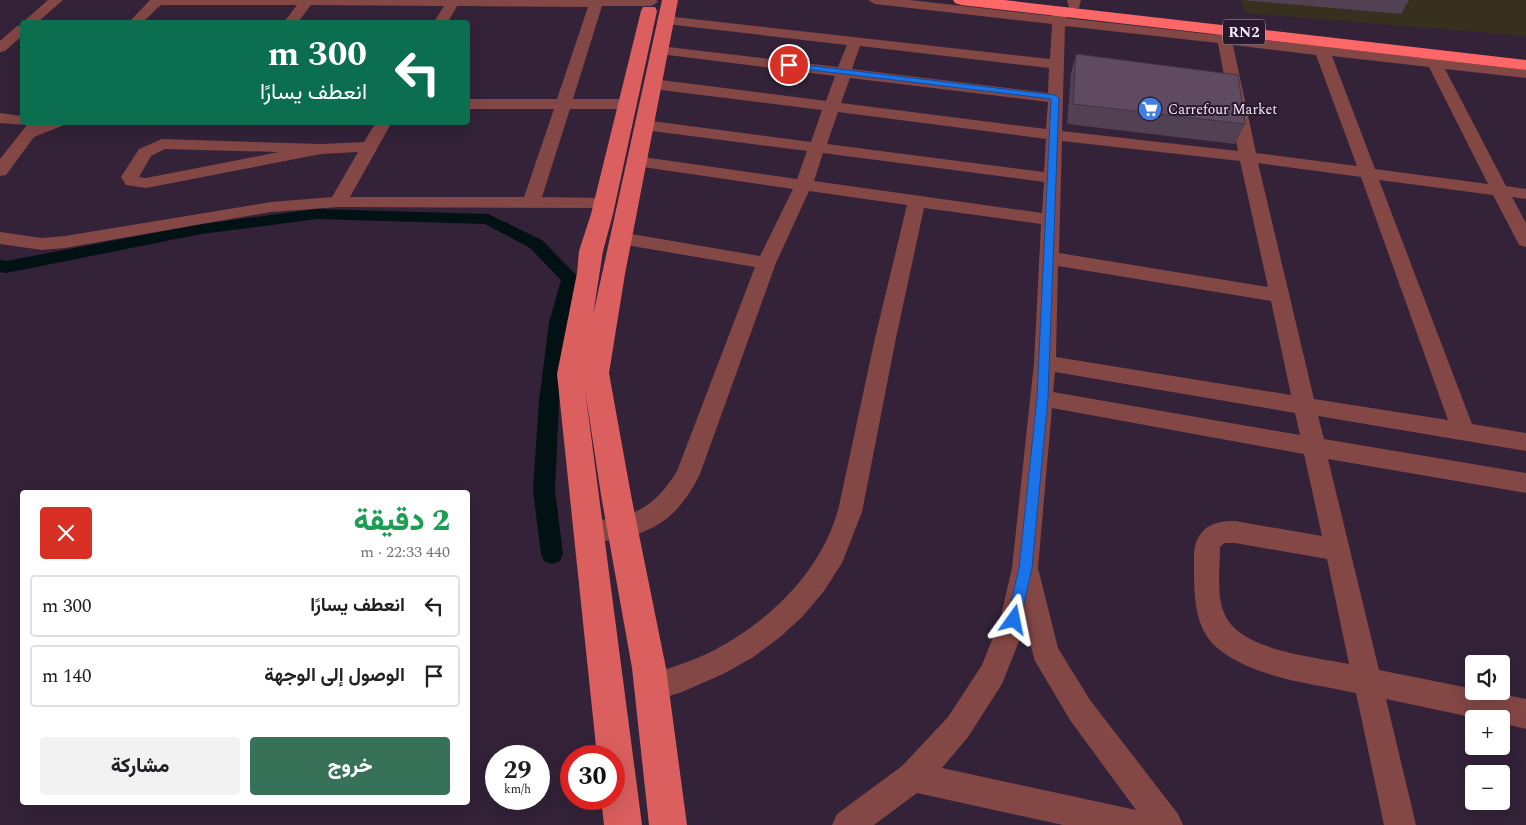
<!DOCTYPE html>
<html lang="ar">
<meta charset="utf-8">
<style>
:root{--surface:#fff;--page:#f2f2f2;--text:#202124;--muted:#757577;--line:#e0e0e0;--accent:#367158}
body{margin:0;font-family:Spectral,Vazirmatn,serif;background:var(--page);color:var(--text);direction:rtl;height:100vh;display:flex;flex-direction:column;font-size:19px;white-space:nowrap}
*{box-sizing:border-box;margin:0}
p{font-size:16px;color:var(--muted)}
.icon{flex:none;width:28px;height:28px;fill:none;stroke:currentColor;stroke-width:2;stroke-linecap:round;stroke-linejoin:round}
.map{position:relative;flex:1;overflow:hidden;direction:ltr}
.details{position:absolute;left:20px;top:490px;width:450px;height:315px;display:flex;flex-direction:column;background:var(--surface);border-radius:5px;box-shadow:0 5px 20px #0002;direction:rtl}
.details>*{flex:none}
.hud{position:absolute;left:20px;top:20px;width:450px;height:105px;border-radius:5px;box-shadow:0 5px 20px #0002;direction:rtl;background:#0b6e4f;color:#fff;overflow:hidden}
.buttons{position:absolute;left:1465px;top:655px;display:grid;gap:10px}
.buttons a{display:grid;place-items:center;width:45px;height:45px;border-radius:5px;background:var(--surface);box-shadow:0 5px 20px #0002;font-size:25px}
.speed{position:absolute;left:485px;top:745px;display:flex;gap:10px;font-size:25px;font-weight:700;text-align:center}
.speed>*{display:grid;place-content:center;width:65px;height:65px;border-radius:50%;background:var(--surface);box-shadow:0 5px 20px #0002;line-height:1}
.speed small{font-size:12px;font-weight:400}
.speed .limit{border:8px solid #d22;background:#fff;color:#111}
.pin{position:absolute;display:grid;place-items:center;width:42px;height:42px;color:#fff;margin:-21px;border:2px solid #fff;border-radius:50%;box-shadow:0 1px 5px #0007}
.me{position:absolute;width:55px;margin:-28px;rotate:12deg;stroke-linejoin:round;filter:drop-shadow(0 0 4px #0008)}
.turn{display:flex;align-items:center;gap:18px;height:105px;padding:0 20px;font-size:22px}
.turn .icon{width:65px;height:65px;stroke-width:2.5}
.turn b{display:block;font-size:35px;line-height:42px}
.round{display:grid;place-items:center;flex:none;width:52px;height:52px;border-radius:5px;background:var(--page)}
.overview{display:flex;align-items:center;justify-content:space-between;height:85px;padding:0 20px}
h1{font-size:30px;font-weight:800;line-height:38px;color:#1e9e55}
.button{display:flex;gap:10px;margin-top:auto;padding:10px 20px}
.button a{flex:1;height:58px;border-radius:5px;background:var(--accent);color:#fff;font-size:20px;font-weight:800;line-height:58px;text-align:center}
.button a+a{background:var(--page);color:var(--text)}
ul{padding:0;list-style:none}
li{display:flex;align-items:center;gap:15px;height:62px;margin:0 10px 8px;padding:0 10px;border:2px solid var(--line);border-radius:5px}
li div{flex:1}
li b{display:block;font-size:19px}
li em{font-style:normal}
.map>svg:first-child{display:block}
</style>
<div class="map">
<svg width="1526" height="825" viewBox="0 0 1526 825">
<rect width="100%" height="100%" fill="#332238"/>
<path fill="#38301f" d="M1241,0h285v36l-281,-23z"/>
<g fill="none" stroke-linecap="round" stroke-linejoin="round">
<path fill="#021113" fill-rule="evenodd" d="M317,209l171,5 54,26 34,35 3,4 -12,44 -8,78 -4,89 8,64 -3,7 -8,3 -8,-3 -3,-7 -8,-64 6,-89 10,-78 12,-43 -31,-32 -45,-24 -168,-5 -116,15 -195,39 -6,-1v-12l6,1 195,-37z"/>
<path fill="#834745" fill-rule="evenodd" d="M48,0h15l-25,22h-15z
M150,0h506l2,2 -7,4h-49l-29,93h54l6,2 2,3 -2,3 -6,2h-57l-28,88 62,1 6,1 3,4 -3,4 -6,1 -266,-1 -67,5 -206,36 -23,2 -42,-6v-12l42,6 23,-2 206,-34 61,-5 26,-45 -37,2 -175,34 -20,-3 -5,-8 18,-28 23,-10 159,5 43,-2 12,-20h16l-42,75h174l30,-88h-86v-10h89l31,-92 -131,-1 -9,16h-14l10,-16 -133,-1 -13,17h-14l13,-17h-136l-18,17h-14zM165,149l114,3 -133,26 -7,-1 12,-21z
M868,0h42l142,16 2,-8 5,-1 7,4v7l151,17 -1,-5 2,-3h10l3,9 193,22 -2,-5 2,-3h10l6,10 86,10v8l-81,-9 61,117 20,3v10l-14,-2 14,26v24l-7,-2 -2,-4 -24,-46 -114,-15 93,244 54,9v18l-208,-35 6,23 202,34v20l-198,-34 51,211 95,19v2h11l41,8v30l-25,-6v-4h-21l-94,-20 30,126h-32l-28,-132c-45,-10 -97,-14 -135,-42 -27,-20 -27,-54 -27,-84 0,-13 -1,-26 9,-36 8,-9 21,-10 32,-10l87,15 -18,-82 -252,-46 -14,160 20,80 32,52 88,114 5,11h-120l-146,-32 -43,32h-42l5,-11 65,-48 46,-49 34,-52 18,-45 12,-52 22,-205 7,-139 -117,-16 -28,130 -34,174 -20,51 -18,28 -21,25 -24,22 -27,20 -29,16 -41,18 -31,10 -10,-4 -4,-10 4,-10c20,-8 41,-13 61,-22 62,-29 120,-82 137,-150l36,-168 32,-133 -98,-14 -33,72 -76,211c-20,40 -42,58 -86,66 -12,1 -23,4 -35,0l-4,-8 4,-8c11,-4 23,-4 35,-6 30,-5 47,-21 63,-47l78,-204 -135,-23 -7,-2 -2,-4 2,-4 7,-2 140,24 33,-67 -157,-23 -6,-1 -2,-4 2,-4 6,-1 161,23 10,-28 -163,-21 -6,-2 -2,-3 2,-3 6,-2 167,22 11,-32 -169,-21 -5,-2 -3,-3 3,-3 5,-2 173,22 9,-25 -175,-22 -5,-1 -2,-3 2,-3 5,-1 178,21 9,-22 -181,-21 -7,-4 7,-4 384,43 2,-35 -177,-20zM1065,26l153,17 20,108 -176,-20zM1233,45l83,10 41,111 -101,-13zM860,46l189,22 -1,25 -196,-24zM1332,56l97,11 59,117 -113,-15zM850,78l198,24 -2,27 -205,-26zM838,112l208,27 -2,33 -217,-28zM1062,141l178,20 28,126 -209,-34zM823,153l221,29 -2,31 -228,-32zM1258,163l103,14 87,243 -134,-21zM1058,266l213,35 20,94 -235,-38zM1055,372l240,41 5,22 -247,-43zM1224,543h11l92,16 22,105c-33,-7 -108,-13 -124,-49 -9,-19 -5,-47 -5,-68zM1025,626l10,35 35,59 66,90 -194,-42 26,-31 34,-53z
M1067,0h14l-2,8h-10z
M22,25v11l-17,15 -5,1v-11l17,-15z
M0,113l22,3v6h44l-2,3 -30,12 -28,38 -6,1v-17l27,-34 -27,-2z"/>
<path fill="#da5f5e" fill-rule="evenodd" d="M662,0h16l-53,274 -16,99 22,122 35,173 21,157h-38l-17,-157 -31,-173 -16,-106 57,436h-38l-3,-26h13v-43h-17l-40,-382 20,-101 2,-22 12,-37 50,-203 2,-4h12l2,4 -44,203 -10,37 -10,64z"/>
<path fill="#fd6767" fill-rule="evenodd" d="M953,0h51l522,60v10l-565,-65 -6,-2z"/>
</g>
<path fill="#524053" d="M1241,0h168l-8,14z
M1076,54l169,70 -10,20 -168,-20 4,-51z"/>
<path fill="#5f4a61" stroke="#423444" d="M1076,54l162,21 7,49 -172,-20z"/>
<path fill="#1a73e8" stroke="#114b97" d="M789,63l266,32 4,3 -11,300 -16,170 -13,57 -5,2 -5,-2 -2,-5 12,-52 18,-170 14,-299 -265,-32 -1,-2z"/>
<defs>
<g id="supermarket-disc" transform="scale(1.25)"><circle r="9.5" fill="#3f7fe0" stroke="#29182e"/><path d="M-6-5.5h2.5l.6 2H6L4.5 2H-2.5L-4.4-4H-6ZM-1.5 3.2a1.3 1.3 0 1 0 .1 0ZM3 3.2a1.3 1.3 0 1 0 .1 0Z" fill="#fff"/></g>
</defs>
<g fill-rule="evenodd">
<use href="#supermarket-disc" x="1150" y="109"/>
</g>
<g text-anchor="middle" stroke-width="4" stroke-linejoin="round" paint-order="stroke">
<g font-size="14" fill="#f8ecfb" stroke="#29182e" text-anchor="start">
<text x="1168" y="114">Carrefour Market</text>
</g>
<rect fill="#29182e" stroke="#baacbe" stroke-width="1" x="1223" y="19.5" width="42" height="25" rx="4"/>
<g font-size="15" font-weight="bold" fill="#f8ecfb">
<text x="1244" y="37">RN2</text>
</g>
</g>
</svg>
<div class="buttons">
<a><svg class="icon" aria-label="sound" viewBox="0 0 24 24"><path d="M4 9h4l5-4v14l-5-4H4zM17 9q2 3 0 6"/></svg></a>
<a>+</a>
<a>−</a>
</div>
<div class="speed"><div>29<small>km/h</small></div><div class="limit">30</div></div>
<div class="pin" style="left:789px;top:65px;background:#d93025"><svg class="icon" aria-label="arrive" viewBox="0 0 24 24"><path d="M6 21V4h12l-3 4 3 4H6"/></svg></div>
<svg class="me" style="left:1014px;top:620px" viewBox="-20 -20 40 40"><path d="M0-17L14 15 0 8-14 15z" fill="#1a73e8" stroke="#fff" stroke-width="4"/></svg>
<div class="hud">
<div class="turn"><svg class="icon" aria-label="left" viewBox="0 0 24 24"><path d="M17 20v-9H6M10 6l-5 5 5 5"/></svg><div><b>300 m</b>انعطف يسارًا</div></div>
</div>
<section class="details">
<div class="overview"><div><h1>2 دقيقة</h1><p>440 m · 22:33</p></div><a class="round" style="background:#d93025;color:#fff"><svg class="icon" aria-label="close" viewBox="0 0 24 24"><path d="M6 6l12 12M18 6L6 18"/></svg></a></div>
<ul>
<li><svg class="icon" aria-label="left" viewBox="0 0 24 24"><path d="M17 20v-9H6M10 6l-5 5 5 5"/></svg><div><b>انعطف يسارًا</b></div><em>300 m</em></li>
<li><svg class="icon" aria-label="arrive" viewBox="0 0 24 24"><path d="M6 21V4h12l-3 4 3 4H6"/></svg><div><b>الوصول إلى الوجهة</b></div><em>140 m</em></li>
</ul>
<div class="button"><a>خروج</a><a>مشاركة</a></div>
</section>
</div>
